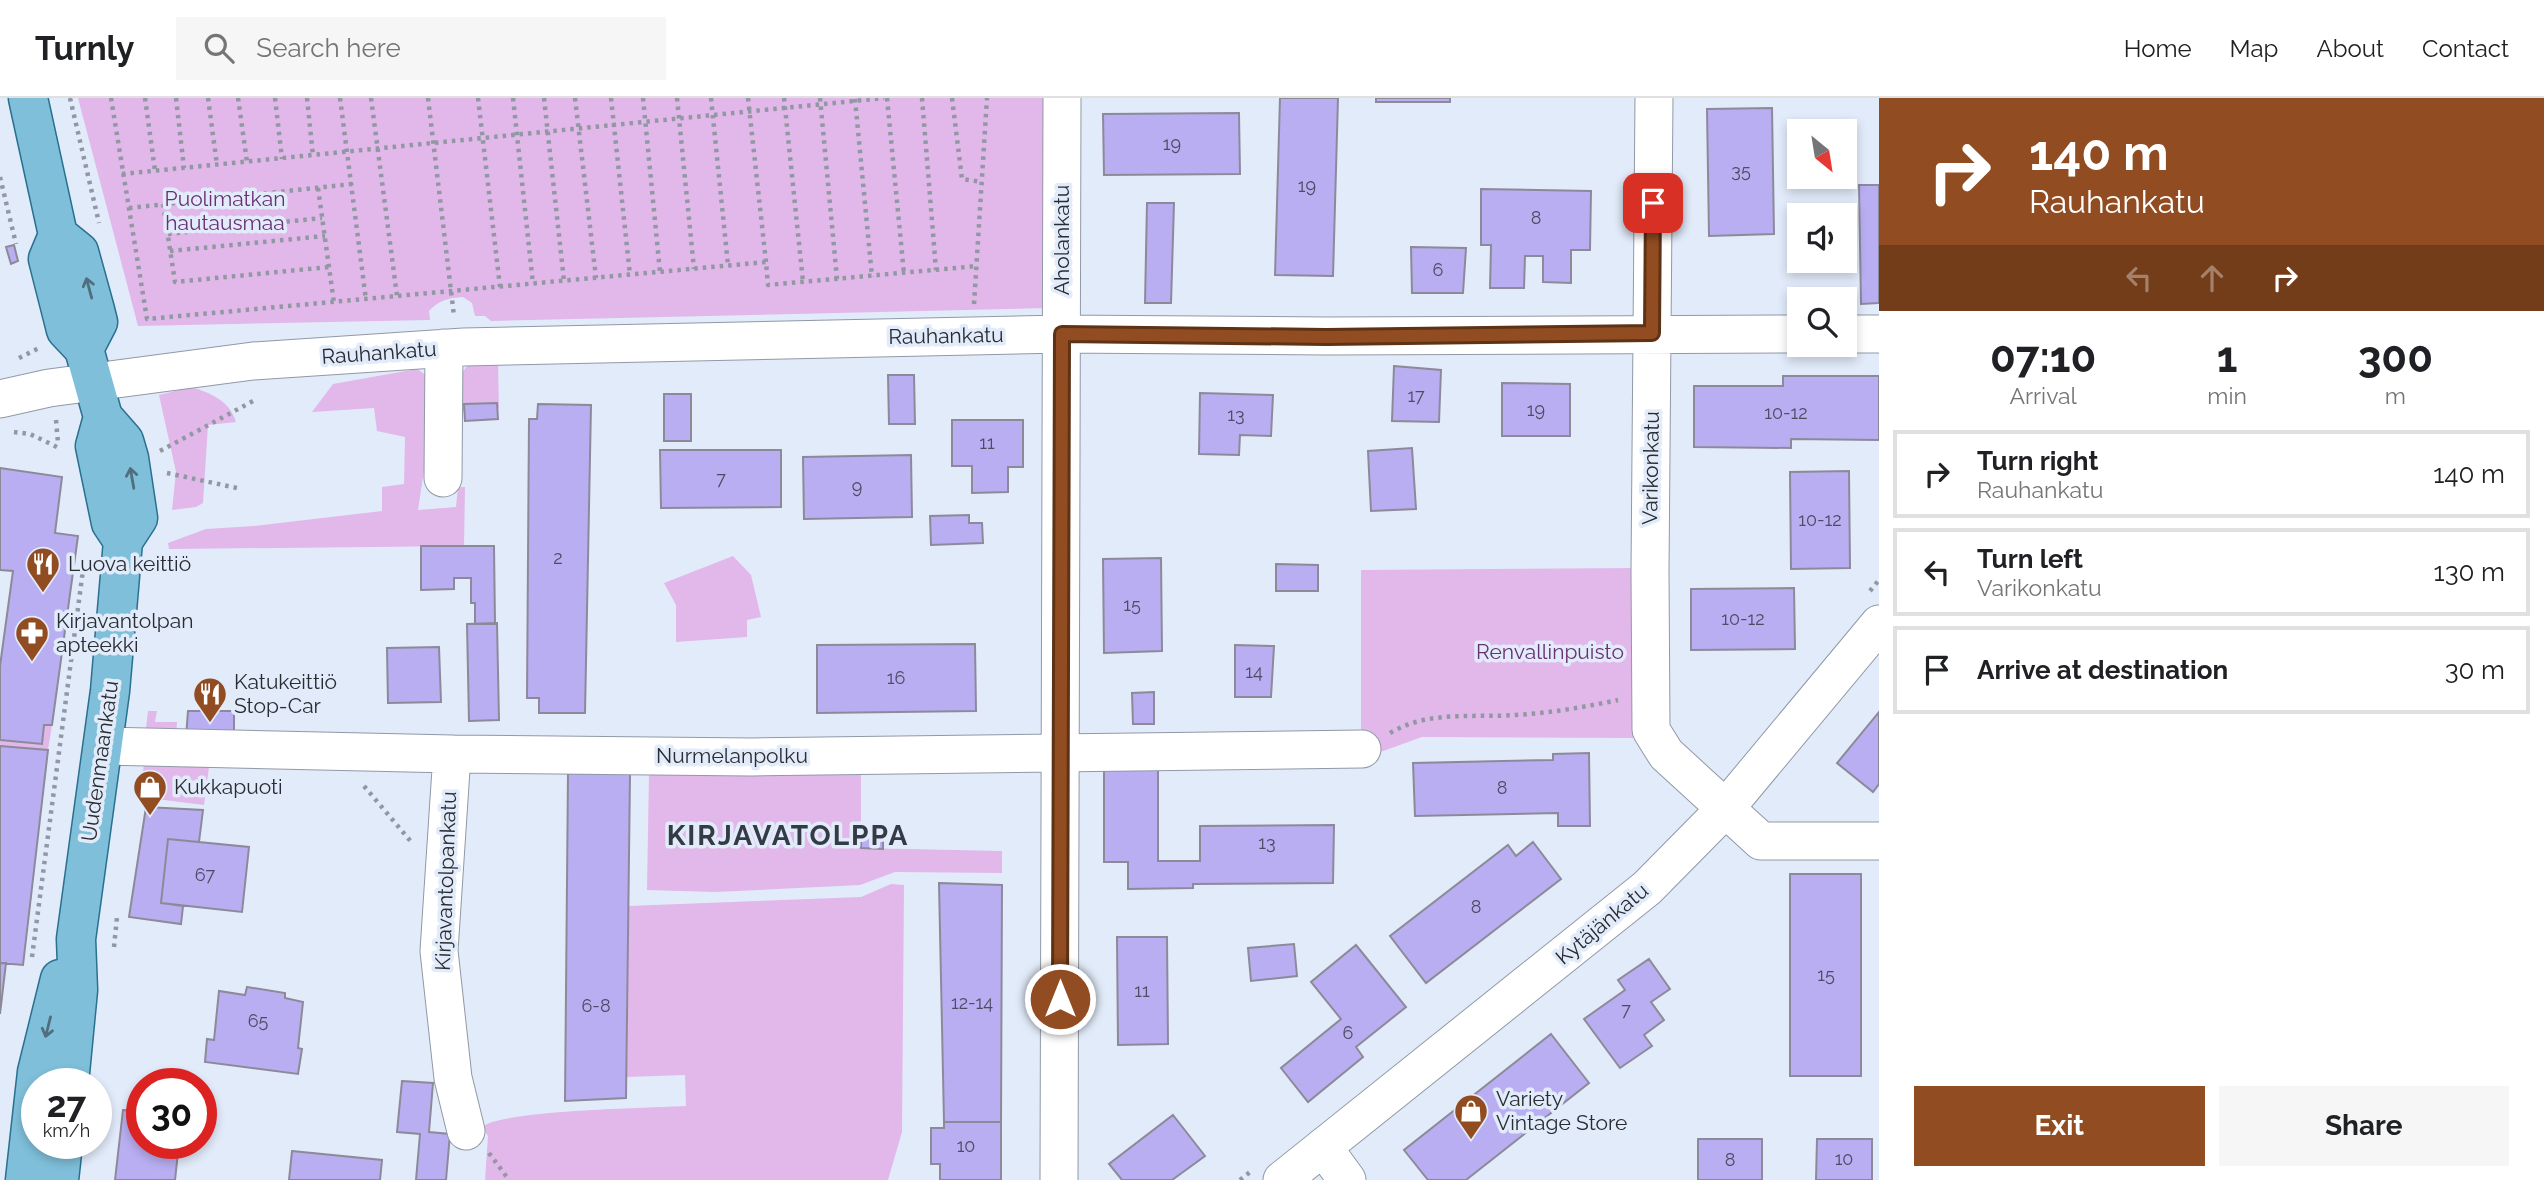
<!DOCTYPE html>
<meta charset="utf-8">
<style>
:root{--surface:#fff;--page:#f6f6f6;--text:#202124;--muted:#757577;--line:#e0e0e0;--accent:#914d21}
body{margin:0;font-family:Raleway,sans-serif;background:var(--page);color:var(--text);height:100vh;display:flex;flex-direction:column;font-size:26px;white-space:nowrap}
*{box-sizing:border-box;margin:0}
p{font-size:23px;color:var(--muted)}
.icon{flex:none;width:38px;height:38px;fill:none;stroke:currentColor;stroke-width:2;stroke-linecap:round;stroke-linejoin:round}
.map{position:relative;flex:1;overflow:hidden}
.panel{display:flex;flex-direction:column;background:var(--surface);width:665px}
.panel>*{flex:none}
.banner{background:#914d21;color:#fff;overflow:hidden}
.needle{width:46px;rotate:150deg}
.buttons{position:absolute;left:1787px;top:21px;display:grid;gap:14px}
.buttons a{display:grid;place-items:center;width:70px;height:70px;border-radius:0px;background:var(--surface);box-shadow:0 4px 10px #0003;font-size:35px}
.speed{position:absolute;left:21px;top:970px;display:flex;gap:14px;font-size:35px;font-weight:700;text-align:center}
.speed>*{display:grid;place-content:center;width:91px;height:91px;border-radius:50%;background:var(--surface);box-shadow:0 4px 10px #0003;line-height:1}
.speed small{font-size:18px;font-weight:400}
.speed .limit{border:10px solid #d22;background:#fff;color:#111}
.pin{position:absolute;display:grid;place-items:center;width:60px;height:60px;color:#fff;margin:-30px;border-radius:14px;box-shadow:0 4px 10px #0006}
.me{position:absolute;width:77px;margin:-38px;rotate:0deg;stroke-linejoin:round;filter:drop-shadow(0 0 5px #0008)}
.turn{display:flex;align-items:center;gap:24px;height:147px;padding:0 35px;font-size:32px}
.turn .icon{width:91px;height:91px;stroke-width:2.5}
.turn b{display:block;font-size:49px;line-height:60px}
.lanes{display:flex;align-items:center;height:66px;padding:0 35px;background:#0003;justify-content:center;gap:35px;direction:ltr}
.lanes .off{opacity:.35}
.eta{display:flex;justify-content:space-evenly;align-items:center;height:119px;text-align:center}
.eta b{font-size:42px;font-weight:700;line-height:49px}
.cta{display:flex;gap:14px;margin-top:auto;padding:14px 35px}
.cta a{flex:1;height:80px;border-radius:0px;background:var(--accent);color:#fff;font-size:28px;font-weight:700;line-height:80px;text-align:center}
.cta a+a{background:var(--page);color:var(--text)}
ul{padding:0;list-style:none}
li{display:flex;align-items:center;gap:21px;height:88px;margin:0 14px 10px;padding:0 21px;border:4px solid var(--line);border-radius:0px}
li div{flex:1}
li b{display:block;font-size:26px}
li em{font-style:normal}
header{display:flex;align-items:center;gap:42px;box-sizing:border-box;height:98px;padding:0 35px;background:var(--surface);border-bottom:2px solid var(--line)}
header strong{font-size:33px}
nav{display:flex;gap:38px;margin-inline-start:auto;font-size:24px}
.search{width:490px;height:63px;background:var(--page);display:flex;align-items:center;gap:18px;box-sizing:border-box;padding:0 24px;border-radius:0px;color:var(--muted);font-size:26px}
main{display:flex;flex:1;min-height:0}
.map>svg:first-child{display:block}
</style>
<header>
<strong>Turnly</strong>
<div class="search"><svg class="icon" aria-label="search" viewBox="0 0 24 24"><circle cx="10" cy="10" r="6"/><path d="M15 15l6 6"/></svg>Search here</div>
<nav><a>Home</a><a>Map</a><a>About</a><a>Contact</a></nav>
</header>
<main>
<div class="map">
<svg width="1879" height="1082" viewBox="0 0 1879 1082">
<rect width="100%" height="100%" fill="#e2ebfa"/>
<path fill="#e1b8e9" d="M78,0h972v210l-559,13 -6,-5h-10l-3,-13 -9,-6c-14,1 -24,3 -34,14l1,9 -292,6z
M498,262l1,50 -3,-7 -32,1v8l-11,1c2,-27 0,-32 19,-52z
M417,271l13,9 -4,79 -8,53 38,-3 2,-20h7l-1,59 -295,3 -1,-6 38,-14 48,-3 128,-15v-24l22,-3 1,-47 -28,-6 -3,-23 -62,4 21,-28z
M191,289c20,6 39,14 45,35l-28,3 -5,78 -7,4 -24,3 4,-38 -17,-77z
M733,458l18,19 10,42 -14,3v17l-71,5v-37l-12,-22z
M1639,470l-1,170 -216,-1 -61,22v-189z
M148,613h9l-2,11h22l-1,15h-31z
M44,627h8l-4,25 -48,-4v-6l41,4z
M145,657l65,4 -6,46 -64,-8z
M649,675l212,2v73l141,3v22l-107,-1 -35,13 -145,7 -68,-2z
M891,786l13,1 -2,247 -14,48h-403l3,-44 -6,-9c19,-17 170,-19 204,-21l-1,-31 -59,2 2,-171 233,-9z"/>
<path fill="#b9aef1" stroke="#8c8a99" stroke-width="2" d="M1280,0h58l-5,178 -58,-1z
M1376,0h74v4h-74z
M1772,10l2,126 -65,2 -2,-127z
M1239,15l1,61 -136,1 -1,-61z
M1859,87h20v118l-18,1z
M1481,91l110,2 -1,59h-19v33l-28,-1v-26h-18l-1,32h-34l1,-43h-10z
M1147,105h27l-3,100h-26z
M14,147l4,16 -7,3 -5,-17z
M1411,149l55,1 -3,45h-51z
M1394,268l47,4 -2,52 -47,-1z
M888,277h26l1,49h-26z
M1783,278h96v64l-88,-1v9l-97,-1v-61h89z
M1502,285l68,1v52h-68z
M1200,295l73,2 -2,41 -31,-1 -1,20 -40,-1z
M664,296h27v47h-27z
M497,305l1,16 -33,2 -1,-17z
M538,306l53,1 -6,308h-46v-15h-12l2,-279h8z
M952,322h71v47h-15v25l-36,1v-27h-20z
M1412,350l4,61 -45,2 -3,-60z
M660,352h121v57l-120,1z
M911,357l1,62 -108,2 -1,-62z
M0,370l62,9 -7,56 23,3 -26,189h-8l-2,19 -42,-4v-74l13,-95 -13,-1z
M1849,373l1,97 -59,1 -1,-97z
M969,417v8h13l1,20 -52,2 -1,-29z
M421,448h73l1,78h-20v-21h-4v-25h-17v11l-33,1z
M1161,460l1,93 -58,2 -1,-94z
M1276,466l42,1v26h-42z
M1794,490l1,61 -104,1v-61z
M497,525l2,97 -30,1 -2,-97z
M975,546l1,67 -159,2v-68z
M1235,547l39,1 -3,51h-36z
M439,549l2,55 -53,1 -1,-55z
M1154,594v32h-21l-1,-31z
M188,613h46v26h-48z
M1879,614v72l-6,8 -36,-29z
M0,648l48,4 -25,215 -23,-2z
M1589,655l1,73h-32v-13l-143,3 -2,-53 140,-3v-6z
M1104,669h54v94h42v-35l134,-1 -1,58 -140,1v4l-65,1v-27h-24z
M568,675l62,1 -4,324 -61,3z
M146,709l57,3 -4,32 -31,-3 -7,64 22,3 -2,18 -52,-7z
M861,732l22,1v18l-22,-1z
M168,741l81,8 -7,65 -81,-9z
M1533,744l28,37 -135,104 -36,-47 118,-91 8,11z
M1790,776h71v202h-71z
M939,785l63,2 -1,237h-57z
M1117,839h50l1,107 -50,1z
M1294,846l3,32 -46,5 -3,-33z
M1356,847l50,62 -50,40 7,10 -55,45 -27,-34 60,-49 -30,-37z
M1649,861l21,30 -19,13 13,18 -20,15 8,11 -32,22 -36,-49 41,-29 -7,-10z
M0,865h6l-6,51z
M247,889l38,6v5l18,4 -5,46 4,1 -4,25 -93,-12 2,-23 7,1 5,-49 26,4z
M1551,936l38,49 -123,97h-38l-24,-30z
M402,983l31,2 -4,49 21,2 -4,46h-30l4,-46 -23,-2z
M123,1012l19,2v31h37l-4,37h-60z
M1173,1017l32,41 -33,24h-50l-13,-16z
M944,1024h57v58h-61v-16h-9v-36h13z
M1698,1041h64v41h-64z
M1817,1041h55v41h-56z
M292,1053l90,9 -2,20h-91z"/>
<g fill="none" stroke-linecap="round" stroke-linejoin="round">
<g stroke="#9199a6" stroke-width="39">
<path id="minor" d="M1654,0l-4,473 1,159 15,24 95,87h118
M1844,236h35
M0,301l49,-11 204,-27 211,-14 597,-13 265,2 473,-2
M443,380l1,-130
M103,648l349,8 299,3 611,-8
M452,656l-13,197 14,127 13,53
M1323,1049l24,33
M1059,1082l3,-1082
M1282,1082l365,-292 78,-79 154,-185"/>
</g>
<g stroke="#2a708f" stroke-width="41">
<path id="major" d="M28,0l30,137 -10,24 15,59 3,12 18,19 19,68 21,24 5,17 9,60 -15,23 -13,150 -34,248 2,51 -9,93
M58,137l21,17 16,58 3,12 -14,27
M103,319l-8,29 16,77 12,18
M25,1082l12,-108 23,-93
M59,1082l4,-37"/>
</g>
<path stroke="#9298a3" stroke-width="4.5" stroke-dasharray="3.5 5" stroke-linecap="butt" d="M70,0l29,125
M111,0l36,221 619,-57 2,23 209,-19
M145,0l10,73
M176,0l8,70
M208,0l9,67
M238,0l9,64
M275,0l7,61
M307,0l6,58
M340,0l26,202
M371,0l26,198
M428,0l26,218
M478,0l22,189
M513,0l20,186
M544,0l20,183
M575,0l21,180
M611,0l19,177
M643,0l17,174
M677,0l17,171
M711,0l17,167
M748,0l18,164
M784,0l19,184
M820,0l17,181
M887,0l17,176
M922,0l14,172
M952,0l10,81 20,3
M855,1l17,178
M122,76l762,-76
M0,79l16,67
M318,90l16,115
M163,106l12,78 154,-15
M129,110l223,-24
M168,136l154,-16
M170,153l155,-15
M974,206l13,-206
M19,260l20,-10
M56,322l2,23
M14,334l16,2 29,14
M160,353l95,-51
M167,375l70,15
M1870,493l9,-11
M1390,635c39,-23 83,-15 126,-18 35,-2 68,-8 102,-15
M364,688l49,58
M114,849l3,-30
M32,859l51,-387
M489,1055l20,27
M1240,1082l10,-8"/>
<use href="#minor" stroke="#fff" stroke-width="37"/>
<use href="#major" stroke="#7fbfda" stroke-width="38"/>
</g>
<defs><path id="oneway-shaft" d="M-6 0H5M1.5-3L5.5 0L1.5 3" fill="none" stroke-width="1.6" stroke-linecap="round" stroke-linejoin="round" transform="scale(1.75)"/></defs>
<g stroke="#506e7e">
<use href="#oneway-shaft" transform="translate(89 190) rotate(-105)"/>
<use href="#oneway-shaft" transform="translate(132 380) rotate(-100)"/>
<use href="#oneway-shaft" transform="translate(48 929) rotate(104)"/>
</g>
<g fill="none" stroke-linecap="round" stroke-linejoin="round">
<g stroke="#5e3215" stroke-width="18">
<path id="route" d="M1060,901l2,-665 264,3 326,-4 1,-130"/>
</g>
<use href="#route" stroke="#914d21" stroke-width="12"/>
</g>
<defs>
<g id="restaurant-pin" transform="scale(1.75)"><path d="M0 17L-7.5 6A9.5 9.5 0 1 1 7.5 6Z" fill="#914d21" stroke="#e2ebfa"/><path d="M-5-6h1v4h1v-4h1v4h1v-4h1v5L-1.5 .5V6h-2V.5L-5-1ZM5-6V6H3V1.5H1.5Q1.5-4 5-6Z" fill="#fff"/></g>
<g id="pharmacy-pin" transform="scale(1.75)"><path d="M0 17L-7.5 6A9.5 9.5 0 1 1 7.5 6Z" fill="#914d21" stroke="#e2ebfa"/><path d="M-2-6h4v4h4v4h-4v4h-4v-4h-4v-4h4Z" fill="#fff"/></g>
<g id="shop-pin" transform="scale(1.75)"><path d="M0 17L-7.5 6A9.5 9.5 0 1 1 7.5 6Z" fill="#914d21" stroke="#e2ebfa"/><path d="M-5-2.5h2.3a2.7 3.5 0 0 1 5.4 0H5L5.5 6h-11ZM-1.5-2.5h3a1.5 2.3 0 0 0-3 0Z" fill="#fff"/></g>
</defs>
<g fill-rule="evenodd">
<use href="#restaurant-pin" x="43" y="466"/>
<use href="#pharmacy-pin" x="32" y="535"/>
<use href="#restaurant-pin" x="210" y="596"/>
<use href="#shop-pin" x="150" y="689"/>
<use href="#shop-pin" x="1471" y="1013"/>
</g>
<g text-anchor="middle" stroke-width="7" stroke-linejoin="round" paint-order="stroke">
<g font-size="18" fill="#4d4c62">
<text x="1172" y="52">19</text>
<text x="1741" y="79">35</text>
<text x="1307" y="94">19</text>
<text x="1536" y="126">8</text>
<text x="1438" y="178">6</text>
<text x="1416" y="304">17</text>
<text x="1536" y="318">19</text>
<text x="1786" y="321">10-12</text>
<text x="1236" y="323">13</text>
<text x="987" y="351">11</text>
<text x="721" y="387">7</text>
<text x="857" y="395">9</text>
<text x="1820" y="428">10-12</text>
<text x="558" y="466">2</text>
<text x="1132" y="513">15</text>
<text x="1743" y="527">10-12</text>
<text x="1254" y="580">14</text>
<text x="896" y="586">16</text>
<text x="1502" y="696">8</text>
<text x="1267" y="751">13</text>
<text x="205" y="783">67</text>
<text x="1476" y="815">8</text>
<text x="1826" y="883">15</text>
<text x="1142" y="899">11</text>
<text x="972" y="911">12-14</text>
<text x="596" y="914">6-8</text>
<text x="1626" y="918">7</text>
<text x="258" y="929">65</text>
<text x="1348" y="941">6</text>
<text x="966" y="1054">10</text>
<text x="1844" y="1067">10</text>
<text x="1730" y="1068">8</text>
</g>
<g font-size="21" fill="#6a3074" stroke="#e2ebfa">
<text x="225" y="108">Puolimatkan<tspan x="225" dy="24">hautausmaa</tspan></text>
<text x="1550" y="561">Renvallinpuisto</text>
</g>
<g font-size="21" fill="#292c32" stroke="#e2ebfa">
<text transform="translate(1062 142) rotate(-90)" y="7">Aholankatu</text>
<text transform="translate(946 238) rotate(-1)" y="7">Rauhankatu</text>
<text transform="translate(379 255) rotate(-4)" y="7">Rauhankatu</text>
<text transform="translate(1651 370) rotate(-89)" y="7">Varikonkatu</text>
<text x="732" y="665">Nurmelanpolku</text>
<text transform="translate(100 663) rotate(-82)" y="7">Uudenmaankatu</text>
<text transform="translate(446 783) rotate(-88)" y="7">Kirjavantolpankatu</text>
<text transform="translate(1602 826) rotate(-40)" y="7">Kytäjänkatu</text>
</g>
<g font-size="21" fill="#292c32" stroke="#e2ebfa" text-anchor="start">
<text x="68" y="473">Luova keittiö</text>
<text x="56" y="530">Kirjavantolpan<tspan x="56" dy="24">apteekki</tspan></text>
<text x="234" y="591">Katukeittiö<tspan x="234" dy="24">Stop-Car</tspan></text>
<text x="174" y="696">Kukkapuoti</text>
<text x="1496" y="1008">Variety<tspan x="1496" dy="24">Vintage Store</tspan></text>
</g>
<g font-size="28" font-weight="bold" letter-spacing="2" fill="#343b46" stroke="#e2ebfa">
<text x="788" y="747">KIRJAVATOLPPA</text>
</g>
</g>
</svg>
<div class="buttons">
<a><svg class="needle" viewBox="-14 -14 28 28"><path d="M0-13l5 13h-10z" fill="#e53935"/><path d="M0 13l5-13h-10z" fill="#757577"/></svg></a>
<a><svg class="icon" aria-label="sound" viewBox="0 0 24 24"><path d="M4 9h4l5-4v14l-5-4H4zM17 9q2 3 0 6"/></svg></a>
<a><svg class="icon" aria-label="search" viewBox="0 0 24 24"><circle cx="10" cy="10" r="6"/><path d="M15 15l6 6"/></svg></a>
</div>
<div class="speed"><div>27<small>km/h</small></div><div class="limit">30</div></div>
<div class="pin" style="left:1653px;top:105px;background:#d93025"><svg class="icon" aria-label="arrive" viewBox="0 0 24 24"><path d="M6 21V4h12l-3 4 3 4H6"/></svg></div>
<svg class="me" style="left:1060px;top:901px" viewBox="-20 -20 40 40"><circle r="17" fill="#914d21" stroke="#fff" stroke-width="3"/><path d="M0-11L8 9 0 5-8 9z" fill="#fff"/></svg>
</div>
<section class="panel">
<div class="banner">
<div class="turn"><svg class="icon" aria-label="right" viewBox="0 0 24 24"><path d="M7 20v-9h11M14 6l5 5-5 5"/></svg><div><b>140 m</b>Rauhankatu</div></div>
<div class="lanes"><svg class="icon off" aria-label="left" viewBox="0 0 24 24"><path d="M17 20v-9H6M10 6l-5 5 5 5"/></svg><svg class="icon off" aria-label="ahead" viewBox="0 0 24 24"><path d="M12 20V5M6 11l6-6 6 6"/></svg><svg class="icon" aria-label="right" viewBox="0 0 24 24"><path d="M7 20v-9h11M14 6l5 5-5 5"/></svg></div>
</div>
<div class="eta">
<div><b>07:10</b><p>Arrival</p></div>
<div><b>1</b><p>min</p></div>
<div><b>300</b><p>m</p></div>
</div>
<ul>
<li><svg class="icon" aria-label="right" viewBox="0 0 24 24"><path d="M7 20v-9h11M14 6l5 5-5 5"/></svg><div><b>Turn right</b><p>Rauhankatu</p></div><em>140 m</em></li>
<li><svg class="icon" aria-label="left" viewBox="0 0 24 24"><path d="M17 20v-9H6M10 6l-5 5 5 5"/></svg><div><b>Turn left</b><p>Varikonkatu</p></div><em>130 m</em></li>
<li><svg class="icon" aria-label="arrive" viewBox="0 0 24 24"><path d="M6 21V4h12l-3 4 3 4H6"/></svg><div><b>Arrive at destination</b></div><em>30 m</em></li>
</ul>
<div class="cta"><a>Exit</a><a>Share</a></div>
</section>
</main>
